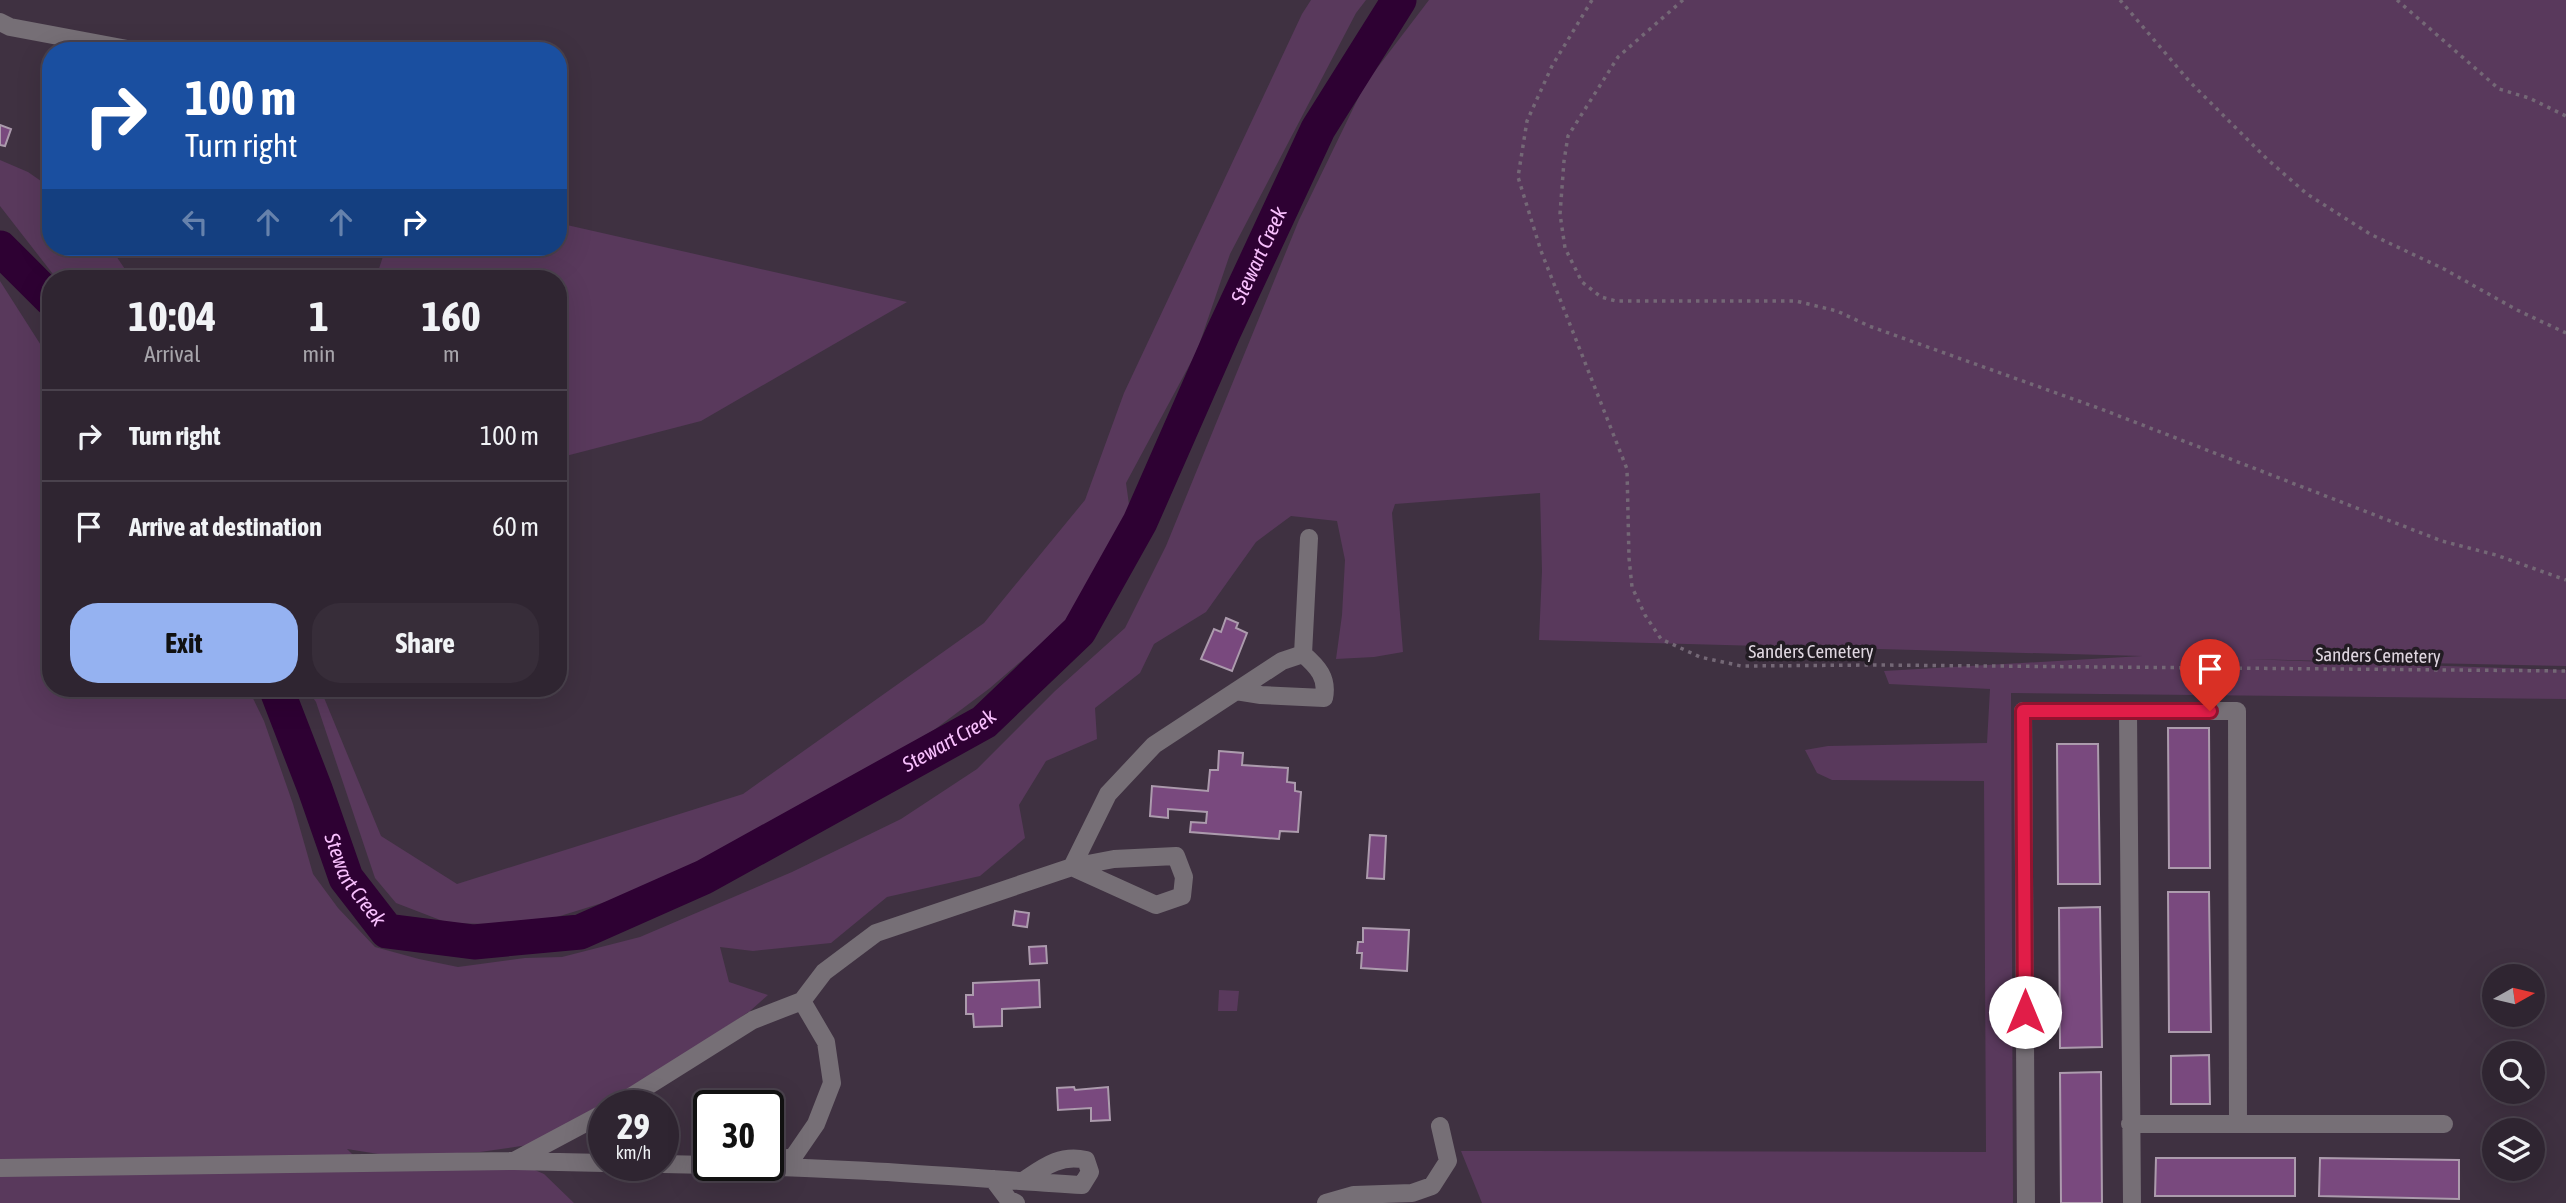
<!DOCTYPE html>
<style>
:root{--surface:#2f2531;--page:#372d39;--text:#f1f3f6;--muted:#a7a5ab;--line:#4a424d;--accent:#95b2f1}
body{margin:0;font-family:"Asap Condensed",sans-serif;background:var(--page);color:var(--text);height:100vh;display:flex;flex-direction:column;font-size:26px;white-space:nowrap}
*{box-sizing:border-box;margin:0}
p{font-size:23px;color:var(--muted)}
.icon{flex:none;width:38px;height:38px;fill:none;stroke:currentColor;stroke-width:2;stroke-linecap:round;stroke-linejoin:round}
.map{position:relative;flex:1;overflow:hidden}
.details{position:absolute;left:42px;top:270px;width:525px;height:427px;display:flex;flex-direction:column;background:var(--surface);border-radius:28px;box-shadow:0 7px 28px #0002,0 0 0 2px var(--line)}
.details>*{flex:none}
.hud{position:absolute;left:42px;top:42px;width:525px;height:214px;border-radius:28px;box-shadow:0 7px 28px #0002,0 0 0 2px var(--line);background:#1a4fa0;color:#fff;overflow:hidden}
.needle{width:46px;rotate:82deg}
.buttons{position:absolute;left:2482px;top:964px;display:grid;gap:14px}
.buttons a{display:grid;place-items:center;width:63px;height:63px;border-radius:50%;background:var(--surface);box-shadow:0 7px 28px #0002,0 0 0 2px var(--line);font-size:35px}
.speed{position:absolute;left:588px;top:1090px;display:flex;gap:14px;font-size:35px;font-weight:700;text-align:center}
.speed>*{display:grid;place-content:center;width:91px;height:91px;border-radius:50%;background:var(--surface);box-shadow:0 7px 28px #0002,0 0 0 2px var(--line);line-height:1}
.speed small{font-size:18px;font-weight:400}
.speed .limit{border:4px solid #111;border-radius:10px;background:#fff;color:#111}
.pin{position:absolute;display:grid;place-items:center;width:60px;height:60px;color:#fff;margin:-72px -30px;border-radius:50% 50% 50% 0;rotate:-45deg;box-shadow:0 0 7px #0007}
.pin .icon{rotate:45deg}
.me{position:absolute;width:77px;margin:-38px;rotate:0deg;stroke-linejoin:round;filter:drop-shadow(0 0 5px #0008)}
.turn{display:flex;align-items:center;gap:24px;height:147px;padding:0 28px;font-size:32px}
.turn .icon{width:91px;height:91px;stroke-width:2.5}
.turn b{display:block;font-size:49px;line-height:60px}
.lanes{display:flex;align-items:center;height:66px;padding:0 28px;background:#0003;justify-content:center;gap:35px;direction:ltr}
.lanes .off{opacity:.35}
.eta{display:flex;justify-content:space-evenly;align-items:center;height:119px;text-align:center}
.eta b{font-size:42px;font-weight:700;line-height:49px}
.cta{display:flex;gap:14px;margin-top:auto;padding:14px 28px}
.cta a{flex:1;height:80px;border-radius:28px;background:var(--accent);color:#111;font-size:28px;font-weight:700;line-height:80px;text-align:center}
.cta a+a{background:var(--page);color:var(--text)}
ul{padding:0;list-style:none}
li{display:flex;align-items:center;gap:21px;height:91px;padding:0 28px;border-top:2px solid var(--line)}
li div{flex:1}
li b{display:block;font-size:26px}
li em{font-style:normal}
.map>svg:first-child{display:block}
</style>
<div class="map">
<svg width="2566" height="1203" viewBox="0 0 2566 1203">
<rect width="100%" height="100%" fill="#3f3141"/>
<path fill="#59395c" d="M1311,0h55l-10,13 -126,241 -33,97 -71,132 5,36 -16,19 -38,75 -87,75 -56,42 -123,72 -94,60 -89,33 -97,30 -83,-2 -52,-20 -21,-25 -59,-176 -10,-14h14l61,148 76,48 286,-90 241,-171 101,-123 39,-107 178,-379z
M1429,0h1137v666l-320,-7 320,11v29l-555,-6 2,510h-531l-21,-52 525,1 -2,-371 -152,-1 -15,-7 -12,-23 23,-4 159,-3 3,-54 -101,-5 -5,-13 258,-15 -603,-16 3,-69 -2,-78 -145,11 -3,9 11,139 -29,5 -38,2 6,-44 3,-55 -8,-39 -46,-5 -35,26 -50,70 -52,32 -14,29 -45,35 2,31 -51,22 -27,44 6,33 -45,38 -93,21 -56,46 -78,8 -33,-4 9,35 39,13 -18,16 -131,87 -91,47 -48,7 -89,4 -44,-7 18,18 149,-6 30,13 30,29h-574v-922l51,80v327h197l16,33 29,83 20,70 25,34 37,39 44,12 39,8 67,-9 37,-1 78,-20 152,-65 109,-53 76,-50 78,-78 70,-63 41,-82 133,-326 66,-136z
M0,160l28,12 23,16v59h59l21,31h-75l-56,-72z
M558,223l349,79 -206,119 -143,37v-180h-182l10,-31h172z
M1219,990l20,1 -2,20h-19z"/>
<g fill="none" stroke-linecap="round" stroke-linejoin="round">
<g stroke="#2e0133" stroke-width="35">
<path d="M0,248l51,51"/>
<path id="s1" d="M276,688l39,101 31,89 41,53 87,11 106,-10 124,-55 280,-155 95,-91 61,-109 83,-189 95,-204 81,-129"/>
</g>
</g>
<path fill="#79497e" stroke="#ac9bad" stroke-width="2" d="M0,125l11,4 -6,17 -5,-1z
M1226,618l12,5 -2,5 11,5 -15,38 -31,-12 13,-30 7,3z
M2168,728h41l1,140h-41z
M2057,744h41l2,140h-42z
M1219,751l24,2 -1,12 46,3 -1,14 8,1v8l6,1 -3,40 -18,-1 -1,8 -89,-7 1,-10 15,1 1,-11 -39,-3v9l-18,-2 2,-30 56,5 2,-21h8z
M1370,835l16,1 -2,43 -17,-1z
M2168,892h41l2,140h-42z
M2100,907l2,140 -42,1 -1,-140z
M1015,911l14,2 -2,14 -14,-2z
M1363,928l46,2 -2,41 -46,-3 1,-15h-5l1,-11h5z
M1046,946l1,17 -17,1 -1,-17z
M1039,980l1,27 -38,2v17l-28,1 -1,-13h-7v-19h7v-12z
M2209,1055l1,49h-39v-48z
M2101,1072l1,131h-41l-1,-130z
M1074,1087l1,3 33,-3 2,33 -19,1v-13l-33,2 -1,-22z
M2156,1158h139v38h-140z
M2320,1158l139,2v39l-140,-3z"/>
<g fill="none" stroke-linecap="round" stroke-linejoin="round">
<path stroke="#746876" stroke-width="3.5" stroke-dasharray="3.5 5" stroke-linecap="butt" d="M1592,0l-40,66 -25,55 -9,56 23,74 86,218 2,89 3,29 13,28 16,24 39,18 41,9 135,-1 690,6
M1683,0l-65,57 -50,79 -4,25 -4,53 5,34 17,34 19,15 15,4h180l41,10 32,15 232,83 341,132 54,14 70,25
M2120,0l70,82 77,77 40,35 63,40 74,35 73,41 49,23
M2397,0l102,89 30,9 37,18"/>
<path stroke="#766f76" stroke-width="18" d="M0,22l10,5 128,24
M1236,691l25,4 63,3c4,-20 -6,-31 -21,-44
M2128,711l4,492
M1072,867l36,-73 46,-49 128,-84 21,-7 6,-116
M802,1001l22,-29 52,-39 196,-66 42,-8 62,-3 8,21 -2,19 -26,9 -84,-38
M616,1106l137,-86 49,-19 24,41 6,41 -16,41 -22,32 -19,7
M604,1113l-90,48 90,2
M2130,1124h314
M663,1164l46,1
M742,1166c113,2 226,12 340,19l8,-13 -4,-12c-26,-6 -42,7 -63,21
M0,1168l514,-7
M993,1179l15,20 8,4
M1326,1203l28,-8 58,-2 20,-7 16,-25 -8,-35
M2026,1203l-3,-492h214l1,413"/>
</g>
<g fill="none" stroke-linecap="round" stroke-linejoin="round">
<g stroke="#92132f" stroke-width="18">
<path id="route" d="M2025,1012l-2,-301h187"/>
</g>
<use href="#route" stroke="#e11d48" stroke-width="12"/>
</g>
<g text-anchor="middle" stroke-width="7" stroke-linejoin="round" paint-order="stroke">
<g font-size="19" fill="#dfd6e0" stroke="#221c23">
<text x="1811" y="658">Sanders Cemetery</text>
<text transform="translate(2378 655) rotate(1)" y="7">Sanders Cemetery</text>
</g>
<g font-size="21" font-style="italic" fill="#f9c0fe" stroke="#221c23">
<text dy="7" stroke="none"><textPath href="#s1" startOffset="1468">Stewart Creek</textPath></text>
<text dy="7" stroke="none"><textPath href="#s1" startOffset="880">Stewart Creek</textPath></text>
<text dy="7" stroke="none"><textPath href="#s1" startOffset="208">Stewart Creek</textPath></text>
</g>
</g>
</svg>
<div class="buttons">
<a><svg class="needle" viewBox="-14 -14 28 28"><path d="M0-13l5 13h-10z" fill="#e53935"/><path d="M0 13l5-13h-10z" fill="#a7a5ab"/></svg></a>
<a><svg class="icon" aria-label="search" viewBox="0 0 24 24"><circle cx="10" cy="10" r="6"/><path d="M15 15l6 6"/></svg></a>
<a><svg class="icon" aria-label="layers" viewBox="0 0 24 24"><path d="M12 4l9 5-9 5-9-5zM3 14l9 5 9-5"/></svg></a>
</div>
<div class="speed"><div>29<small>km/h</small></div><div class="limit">30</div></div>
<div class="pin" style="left:2210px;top:711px;background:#d93025"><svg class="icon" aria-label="arrive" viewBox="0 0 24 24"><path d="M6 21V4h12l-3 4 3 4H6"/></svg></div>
<svg class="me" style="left:2025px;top:1012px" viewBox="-20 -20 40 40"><circle r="19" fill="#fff"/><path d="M0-13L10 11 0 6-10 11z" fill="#e11d48"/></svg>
<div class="hud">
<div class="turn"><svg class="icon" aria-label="right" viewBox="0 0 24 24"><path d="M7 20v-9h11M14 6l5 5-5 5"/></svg><div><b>100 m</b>Turn right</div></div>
<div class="lanes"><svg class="icon off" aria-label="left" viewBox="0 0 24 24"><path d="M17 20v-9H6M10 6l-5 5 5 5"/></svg><svg class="icon off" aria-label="ahead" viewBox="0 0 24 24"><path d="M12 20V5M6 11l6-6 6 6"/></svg><svg class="icon off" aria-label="ahead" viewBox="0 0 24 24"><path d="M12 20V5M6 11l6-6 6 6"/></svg><svg class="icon" aria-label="right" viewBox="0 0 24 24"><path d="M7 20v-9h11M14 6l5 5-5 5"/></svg></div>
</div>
<section class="details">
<div class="eta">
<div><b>10:04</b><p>Arrival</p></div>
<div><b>1</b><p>min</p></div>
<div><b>160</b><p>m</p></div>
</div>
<ul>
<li><svg class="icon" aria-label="right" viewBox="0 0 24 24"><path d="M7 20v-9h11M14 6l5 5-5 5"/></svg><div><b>Turn right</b></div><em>100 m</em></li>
<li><svg class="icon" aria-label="arrive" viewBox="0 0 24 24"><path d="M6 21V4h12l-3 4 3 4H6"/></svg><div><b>Arrive at destination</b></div><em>60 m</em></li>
</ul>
<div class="cta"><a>Exit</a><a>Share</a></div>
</section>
</div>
